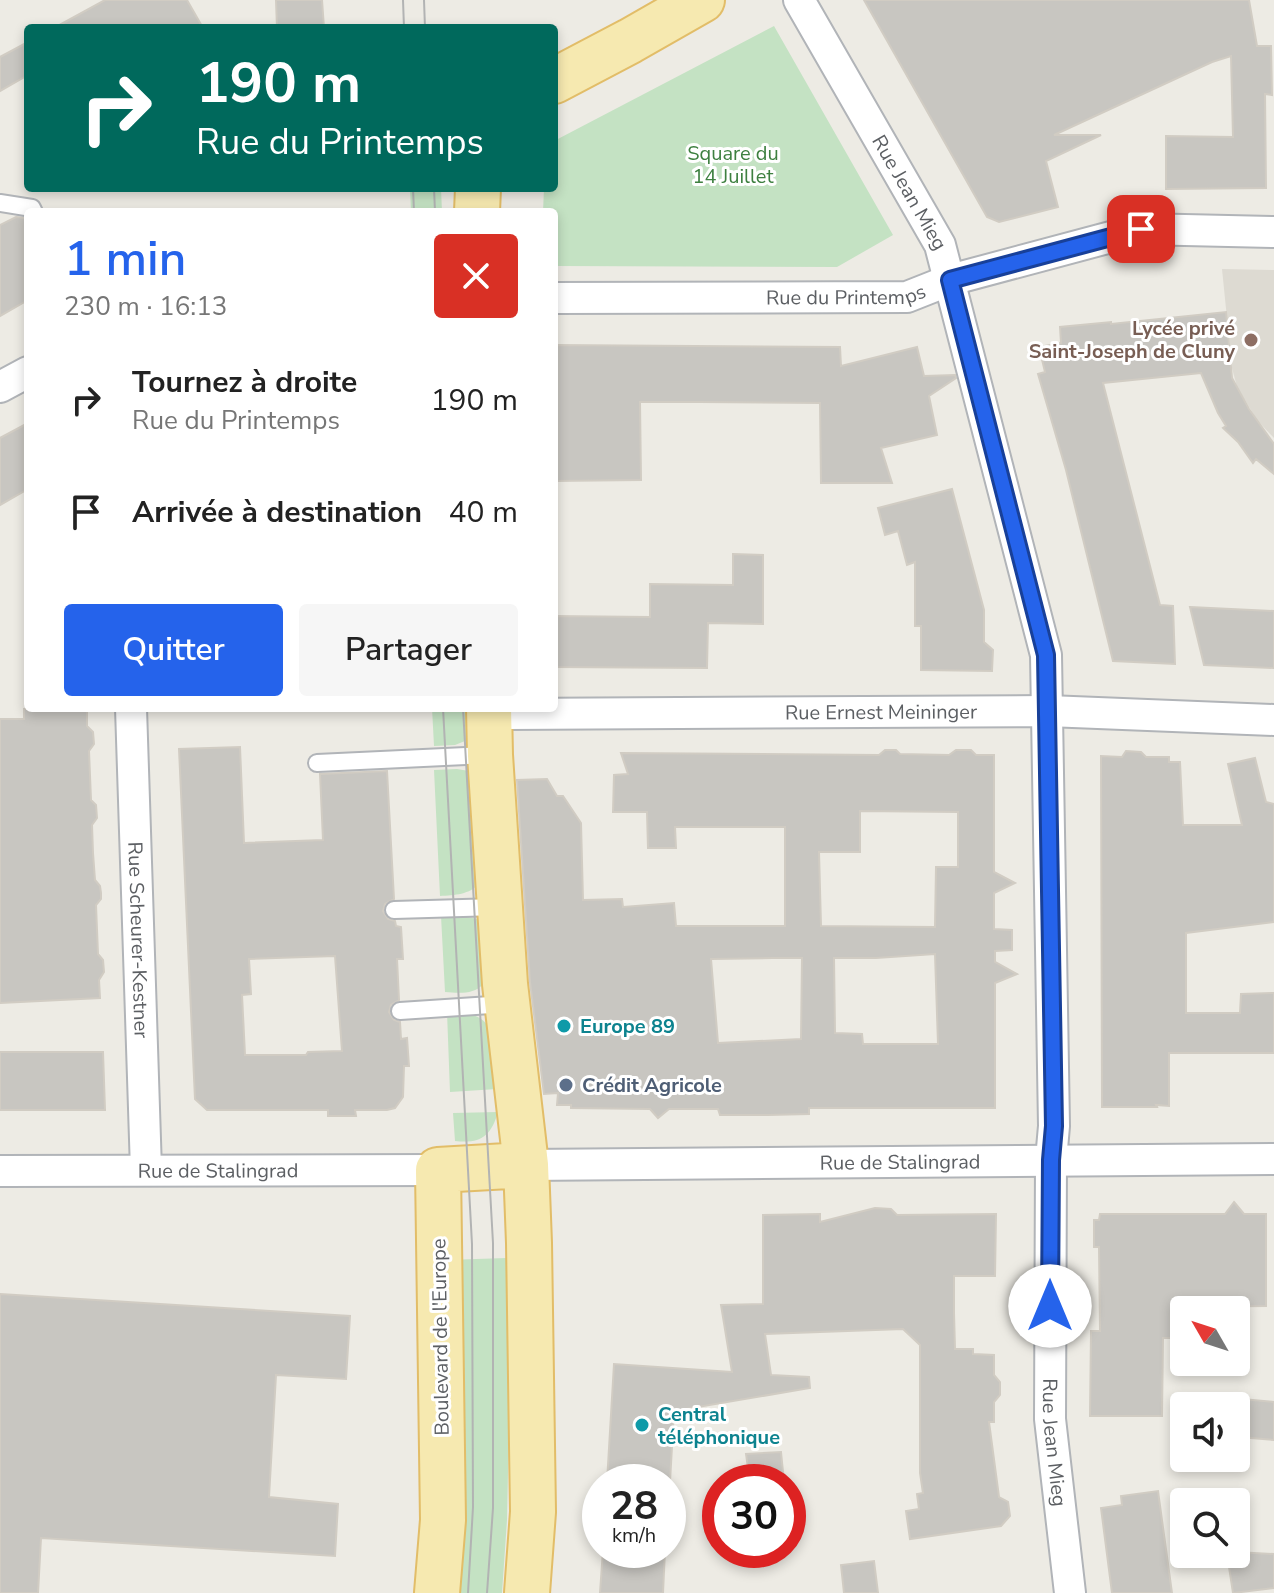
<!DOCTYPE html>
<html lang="fr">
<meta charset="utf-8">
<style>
:root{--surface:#fff;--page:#f6f6f6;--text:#222;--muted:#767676;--accent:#2563eb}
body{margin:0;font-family:"Nunito Sans",sans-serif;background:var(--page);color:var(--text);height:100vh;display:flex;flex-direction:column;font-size:30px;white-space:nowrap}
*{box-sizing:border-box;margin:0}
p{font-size:26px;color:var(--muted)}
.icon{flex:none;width:44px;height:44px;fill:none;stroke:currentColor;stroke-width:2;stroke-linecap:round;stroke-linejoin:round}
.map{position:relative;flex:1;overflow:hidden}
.sheet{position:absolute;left:24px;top:208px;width:534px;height:504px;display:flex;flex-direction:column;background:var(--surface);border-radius:8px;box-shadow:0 4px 12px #0003}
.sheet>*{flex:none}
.guide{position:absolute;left:24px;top:24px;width:534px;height:168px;border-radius:8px;box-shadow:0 4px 12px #0003;background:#00695c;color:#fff;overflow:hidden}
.needle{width:52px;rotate:309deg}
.fabs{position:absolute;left:1170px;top:1296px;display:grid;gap:16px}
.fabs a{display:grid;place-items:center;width:80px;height:80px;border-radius:8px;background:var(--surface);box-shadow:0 4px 12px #0003;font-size:40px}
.speed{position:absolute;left:582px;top:1464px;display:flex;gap:16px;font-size:40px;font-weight:700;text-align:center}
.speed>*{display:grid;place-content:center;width:104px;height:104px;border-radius:50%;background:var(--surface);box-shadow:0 4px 12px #0003;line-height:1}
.speed small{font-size:20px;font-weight:400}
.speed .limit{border:12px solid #d22;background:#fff;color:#111}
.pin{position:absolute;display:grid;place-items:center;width:68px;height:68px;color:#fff;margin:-34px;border-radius:16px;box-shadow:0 4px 12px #0006}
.me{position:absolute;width:88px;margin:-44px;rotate:0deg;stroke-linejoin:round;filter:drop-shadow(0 0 6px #0008)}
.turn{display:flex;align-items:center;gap:28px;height:168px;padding:0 40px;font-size:36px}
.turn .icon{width:104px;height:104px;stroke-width:2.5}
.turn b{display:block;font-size:56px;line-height:68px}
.round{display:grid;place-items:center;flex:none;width:84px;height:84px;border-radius:8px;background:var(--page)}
.headline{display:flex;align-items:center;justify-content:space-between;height:136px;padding:0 40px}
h1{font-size:48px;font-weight:600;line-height:60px;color:var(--accent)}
.action{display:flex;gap:16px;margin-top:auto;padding:16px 40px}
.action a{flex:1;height:92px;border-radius:8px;background:var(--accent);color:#fff;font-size:32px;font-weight:600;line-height:92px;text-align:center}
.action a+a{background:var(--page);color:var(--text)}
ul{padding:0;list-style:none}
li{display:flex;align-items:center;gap:24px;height:112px;padding:0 40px}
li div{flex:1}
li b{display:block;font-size:30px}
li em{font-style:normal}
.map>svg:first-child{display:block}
</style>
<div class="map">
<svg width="1274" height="1593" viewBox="0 0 1274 1593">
<rect width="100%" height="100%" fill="#edebe4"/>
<path fill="#dddad2" d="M1222,269l52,1v168l-17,-18 -20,-33 -5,-19z"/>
<path fill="#c4e2c3" d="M774,26l119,209 -56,32 -283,-1v-54h-11l1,-24h10v-47z
M410,188h31l1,24h-31z
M432,708h41l-3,31 -15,6 -21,1z
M457,769l12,2 11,112c-11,12 -25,12 -40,13l-6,-126z
M441,916h20l17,3 4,5 1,60c-9,11 -25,9 -38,8z
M447,1012c17,1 33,0 42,16l8,61 -47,3z
M498,1112c-7,24 -17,32 -43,29l-2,-28z
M506,1258l4,119 -3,143 -5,73h-58l3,-333z"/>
<path fill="#c8c6c1" stroke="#d1ccc3" stroke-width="2" fill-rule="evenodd" d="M105,0h82l16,28h-149z
M276,0h46l2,28h-47z
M864,0h385l8,46h14l1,49 -7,-1 1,94 -100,1v-53l67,1 -2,-81 -19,6 -158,73h47l-55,26 12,46 -59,15 -12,-5z
M28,42v33l-28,16v-34z
M16,217l9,1 3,3v79l-28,16v-91z
M1226,312l6,66 17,31 25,35v30l-18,-15 -3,4 -15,-21 -15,-14 3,-2 -8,-13 -17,-40 -98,10 57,222 13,1 2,58 -62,-3 -47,-191 -28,-96 7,-2 -6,-25 22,-4 -1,-16 51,-5v2z
M554,345l286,2 1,19 76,-19 7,29 31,-1 1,3 -27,18 8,39 -56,13 11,35h-71l-1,-80 -121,-1h-59l1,78 -87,1z
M28,423v66l-28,16v-67z
M952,489l32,121v32l9,8 -1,21 -71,-1v-44h-6v-64l-8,3 -9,-34 -13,4 -7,-27z
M733,554l30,1v69l-55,-1 -1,45 -153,-1v-51l96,1v-33l83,1z
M1190,607l84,4v57l-70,-3z
M55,708h32v18l6,6 1,12 -5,7 2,49 5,5 1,13 -5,7 1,28 2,27 5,6 1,7v6l-5,6 2,49 5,6 1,12 -5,8 1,18 -100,5v-284h24v-10z
M240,747l4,96 79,-3 -3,-66 67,-3 7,128 -9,5 -2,7 5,8 7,2 1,5 5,1 2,32h-6l2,41 -8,5 -2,7 5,8 6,2 1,17 6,-1 2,28h-5l-1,31 -8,11 -8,2h-32l1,6h-28v-6h-121l-12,-11 -16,-350zM335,956l7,95 -34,1 -2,3h-61l-3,-60 9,-1 -2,-35z
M885,750h11l4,4 49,1 7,-5h15l5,5h18v117l21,11 -21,10v36l18,1v20l-17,1v11l22,12 -22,9v125h-186v6l-41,1h-48l-2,-6h-49l-11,9 -8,-9 -79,-1v-3h-14l1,-12 -14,1 -14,-112 -13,-202 30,-1 10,17h6l18,27 2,77 39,-1 1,8 51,-4 2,23h109v-99h-110l1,21h-28l-1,-36h-34l1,-37 14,-1 -7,-21 258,2zM860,811l98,1v55h-22l-1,60 -114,-1 -2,-74h41zM935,954l3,90h-75l-1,-10 -27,-1 -1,-75h42zM772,958h30l-1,81 -83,4 -7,-84z
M1126,751l15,1 5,5h23v5h11l3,63h59l-14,-61 27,-6 11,44 8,2v118l-88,11v80h54l1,-19 33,-1v60h-105v53l-13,-1 1,2h-55l-1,-351 21,1z
M0,1052h103l2,58h-105z
M1234,1202l10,12h22v92l-88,1 2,31h-17l-1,78h-72l1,-85h9l-1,-84h-5v-27h5l1,-6h125z
M875,1208l16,1 6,6 99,-1 -1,62h-41v37l1,36h18v5l21,1v20l6,7v13l-6,7v20h-5l10,75 9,5 2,14 -9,10 -91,13 -4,-28 13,-2 -2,-15 6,-1 -3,-20v-128l-17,-16 -138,5 6,41 38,2 1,11 -136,23 -4,71h-63l7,-118 118,8 -11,-67 42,-1v-89l57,-1v8z
M0,1294l350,22 -4,63 -70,-4 -7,122 69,7 -3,52 -294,-18 -3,55h-38z
M1242,1399l32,3v38l-35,-3z
M781,1452l3,30h-34l-4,-28z
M1158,1491l14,102h-60l-11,-85 21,-3 -1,-9z
M603,1550h62l-2,43h-63z
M1236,1552l38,2v34l-41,5 -6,-39h9z
M874,1561l4,32h-34l-3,-28z"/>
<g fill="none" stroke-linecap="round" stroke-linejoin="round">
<g stroke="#b1b4b8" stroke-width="20">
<path id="service" d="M0,203l32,5 2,4
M317,763l170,-8
M394,910l103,-3
M400,1011l106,-7"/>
</g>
<g stroke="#b1b4b8" stroke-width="34">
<g id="minor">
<path id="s1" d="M799,0l141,245 106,410 8,471 -3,34 -1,259 20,174"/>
<path id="s2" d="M554,298l353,-1 43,-17 191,-51 133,3"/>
<path d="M0,387l28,-15"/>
<path id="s3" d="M131,708l15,462"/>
<path id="s4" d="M489,714l559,-3 226,9"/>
<path id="s5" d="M526,1165l748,-6"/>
<path id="s6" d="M0,1171l438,-1"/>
</g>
</g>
<g stroke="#e2bd68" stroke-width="48">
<path id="primary" d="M554,81l76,-40 72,-41
M477,212l1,-24
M489,708l1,47 15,229 21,181 3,78 4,269 -6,81
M437,1593l6,-73 -5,-350 88,-5"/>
</g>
<use href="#service" stroke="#fff" stroke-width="16"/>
<use href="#minor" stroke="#fff" stroke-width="30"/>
<use href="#primary" stroke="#f6e9b0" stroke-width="44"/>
<path stroke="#b2b3b3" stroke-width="2" d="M403,0l1,28
M424,0l1,28
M413,188l1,24
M434,188l1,24
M443,708l29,536 1,263 -5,86
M463,708l30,535v265l-6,85"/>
</g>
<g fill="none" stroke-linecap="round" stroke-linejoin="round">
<g stroke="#184099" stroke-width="20">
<path id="route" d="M1050,1306l1,-146 3,-34 -8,-471 -96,-375 191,-51"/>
</g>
<use href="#route" stroke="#2563eb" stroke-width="14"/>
</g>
<circle fill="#8d6e63" stroke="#fff" stroke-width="3" cx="1251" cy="340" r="8"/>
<g fill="#0f9aa8" stroke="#fff" stroke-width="3">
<circle cx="564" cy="1026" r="8"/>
<circle cx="642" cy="1425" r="8"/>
</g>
<circle fill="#5c6f8a" stroke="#fff" stroke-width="3" cx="566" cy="1085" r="8"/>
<g text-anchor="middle" stroke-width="6" stroke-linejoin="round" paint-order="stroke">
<g font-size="20" fill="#3e8040" stroke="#fff">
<text x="733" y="160">Square du<tspan x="733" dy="23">14 Juillet</tspan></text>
</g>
<g font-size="20" fill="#5c5f63" stroke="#fff">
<text dy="7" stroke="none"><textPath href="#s1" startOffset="222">Rue Jean Mieg</textPath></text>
<text dy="7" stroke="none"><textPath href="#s2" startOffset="292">Rue du Printemps</textPath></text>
<text dy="7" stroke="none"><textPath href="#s4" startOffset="392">Rue Ernest Meininger</textPath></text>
<text dy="7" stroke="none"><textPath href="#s3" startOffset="232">Rue Scheurer-Kestner</textPath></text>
<text dy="7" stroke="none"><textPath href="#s5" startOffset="374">Rue de Stalingrad</textPath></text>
<text dy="7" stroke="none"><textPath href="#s6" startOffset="218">Rue de Stalingrad</textPath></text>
<text transform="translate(440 1337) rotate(-91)" y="7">Boulevard de l'Europe</text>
<text dy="7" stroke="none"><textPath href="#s1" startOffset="1494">Rue Jean Mieg</textPath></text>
</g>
<g font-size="20" font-weight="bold" fill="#785e54" stroke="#fff" text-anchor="end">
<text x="1235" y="335">Lycée privé<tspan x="1235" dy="23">Saint-Joseph de Cluny</tspan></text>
</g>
<g font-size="20" font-weight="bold" fill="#0d838f" stroke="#fff" text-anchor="start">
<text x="580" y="1033">Europe 89</text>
<text x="658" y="1421">Central<tspan x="658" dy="23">téléphonique</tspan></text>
</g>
<g font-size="20" font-weight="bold" fill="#4e5e75" stroke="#fff" text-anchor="start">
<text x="582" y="1092">Crédit Agricole</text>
</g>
</g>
</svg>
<div class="fabs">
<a><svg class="needle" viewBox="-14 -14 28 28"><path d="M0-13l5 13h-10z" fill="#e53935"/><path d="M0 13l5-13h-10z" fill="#767676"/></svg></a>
<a><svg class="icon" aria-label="sound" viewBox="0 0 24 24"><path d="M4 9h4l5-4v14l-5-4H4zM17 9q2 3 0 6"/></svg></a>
<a><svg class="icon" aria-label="search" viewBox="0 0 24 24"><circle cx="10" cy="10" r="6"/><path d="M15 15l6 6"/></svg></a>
</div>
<div class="speed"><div>28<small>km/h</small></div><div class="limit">30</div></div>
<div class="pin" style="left:1141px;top:229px;background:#d93025"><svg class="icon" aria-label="arrive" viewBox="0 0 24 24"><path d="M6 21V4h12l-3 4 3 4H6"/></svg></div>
<svg class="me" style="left:1050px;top:1306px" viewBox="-20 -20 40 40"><circle r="19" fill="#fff"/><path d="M0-13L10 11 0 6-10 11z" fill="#2563eb"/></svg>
<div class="guide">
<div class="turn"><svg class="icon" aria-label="right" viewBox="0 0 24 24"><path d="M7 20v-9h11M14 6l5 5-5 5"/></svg><div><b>190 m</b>Rue du Printemps</div></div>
</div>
<section class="sheet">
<div class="headline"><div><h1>1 min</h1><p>230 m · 16:13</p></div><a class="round" style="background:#d93025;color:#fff"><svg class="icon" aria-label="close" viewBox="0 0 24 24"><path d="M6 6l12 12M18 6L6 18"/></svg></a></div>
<ul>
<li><svg class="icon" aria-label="right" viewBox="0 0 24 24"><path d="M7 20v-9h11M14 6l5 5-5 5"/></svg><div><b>Tournez à droite</b><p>Rue du Printemps</p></div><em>190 m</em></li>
<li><svg class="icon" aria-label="arrive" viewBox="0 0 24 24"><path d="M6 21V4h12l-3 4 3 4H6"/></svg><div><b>Arrivée à destination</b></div><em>40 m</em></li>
</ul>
<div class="action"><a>Quitter</a><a>Partager</a></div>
</section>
</div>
